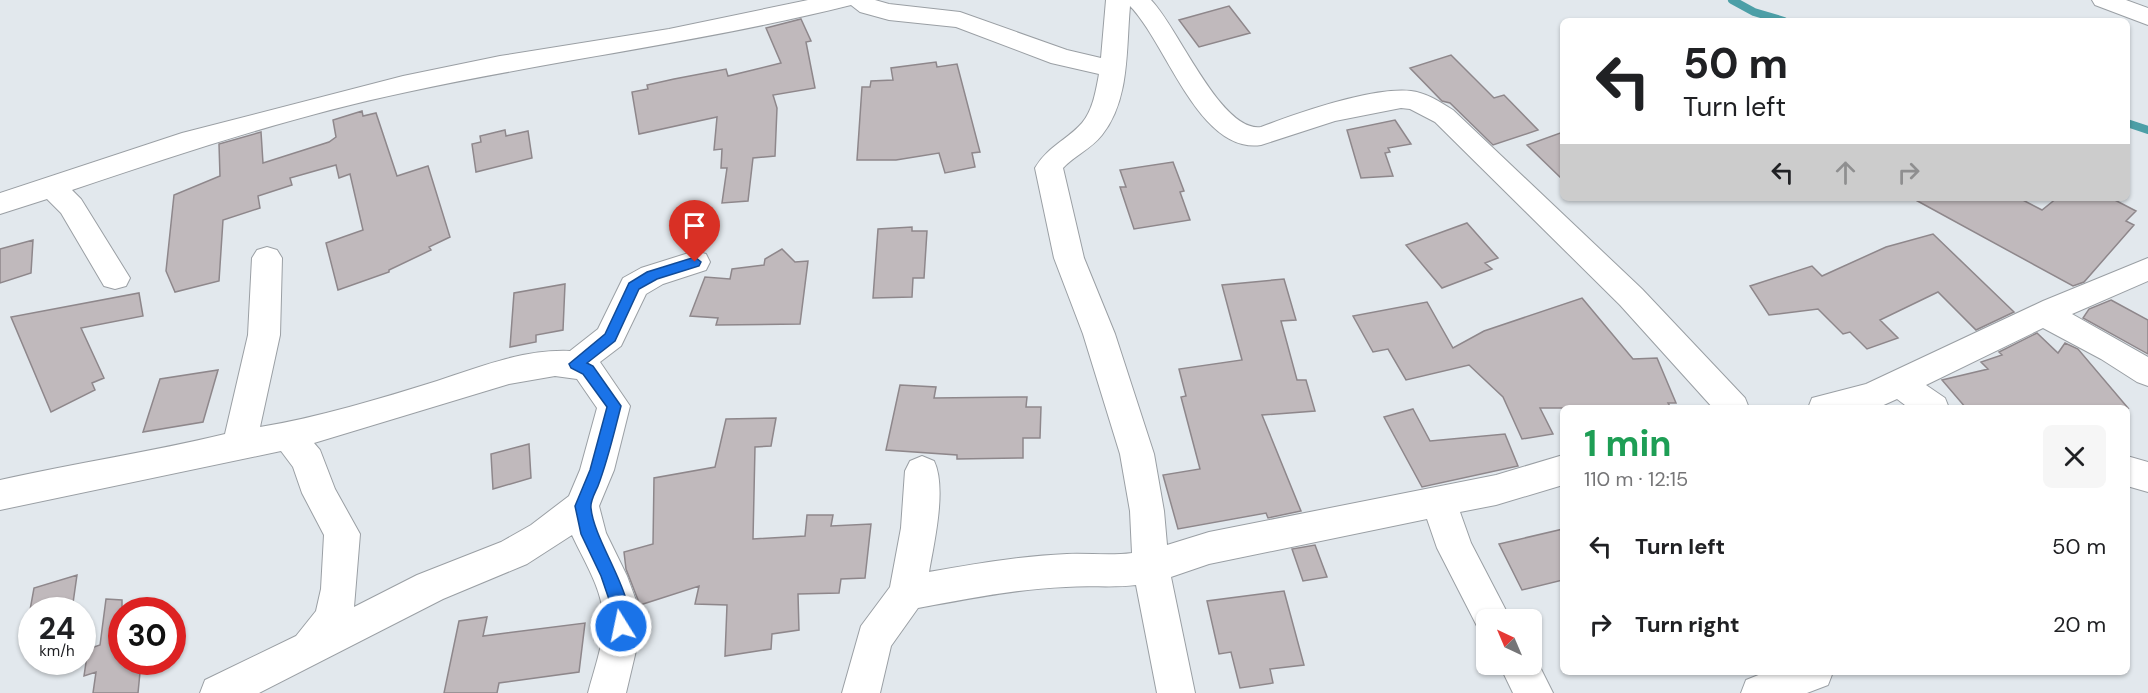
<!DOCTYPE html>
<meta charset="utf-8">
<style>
:root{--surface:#fff;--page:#f6f6f6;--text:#202124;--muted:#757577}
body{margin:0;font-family:"DM Sans",sans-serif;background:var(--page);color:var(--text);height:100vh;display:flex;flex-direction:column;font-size:22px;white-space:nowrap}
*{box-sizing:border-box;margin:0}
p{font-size:20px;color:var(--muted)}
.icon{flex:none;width:33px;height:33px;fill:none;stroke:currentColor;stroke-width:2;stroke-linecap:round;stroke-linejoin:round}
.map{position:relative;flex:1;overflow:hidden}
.sheet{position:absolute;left:1560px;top:405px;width:570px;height:270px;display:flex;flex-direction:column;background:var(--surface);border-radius:9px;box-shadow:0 2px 4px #0004}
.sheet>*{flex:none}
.top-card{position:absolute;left:1560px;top:18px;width:570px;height:183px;border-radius:9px;box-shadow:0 2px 4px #0004;background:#fff;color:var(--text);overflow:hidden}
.needle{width:39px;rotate:316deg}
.fabs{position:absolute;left:1476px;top:609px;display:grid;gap:12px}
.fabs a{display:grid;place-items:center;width:66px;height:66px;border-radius:9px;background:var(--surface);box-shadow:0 2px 4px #0004;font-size:30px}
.speed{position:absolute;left:18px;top:597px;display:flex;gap:12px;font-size:30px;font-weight:700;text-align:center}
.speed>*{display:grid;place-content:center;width:78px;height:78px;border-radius:50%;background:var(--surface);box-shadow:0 2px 4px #0004;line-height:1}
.speed small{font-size:15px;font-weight:400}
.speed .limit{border:9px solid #d22;background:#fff;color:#111}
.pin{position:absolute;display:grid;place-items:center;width:51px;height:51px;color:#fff;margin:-62px -26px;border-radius:50% 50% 50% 0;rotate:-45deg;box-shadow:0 0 6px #0007}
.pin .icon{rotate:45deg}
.me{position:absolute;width:66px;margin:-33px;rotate:350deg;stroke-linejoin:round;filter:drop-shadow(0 0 4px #0008)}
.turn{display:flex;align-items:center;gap:21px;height:126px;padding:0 24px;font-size:27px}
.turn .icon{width:78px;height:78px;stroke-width:2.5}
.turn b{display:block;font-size:42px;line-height:51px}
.lanes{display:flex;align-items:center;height:57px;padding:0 24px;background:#0003;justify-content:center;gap:30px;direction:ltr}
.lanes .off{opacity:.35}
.round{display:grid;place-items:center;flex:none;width:63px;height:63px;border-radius:9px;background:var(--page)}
.headline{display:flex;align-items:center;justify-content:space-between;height:102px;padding:0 24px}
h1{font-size:36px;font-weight:700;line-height:45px;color:#1e9e55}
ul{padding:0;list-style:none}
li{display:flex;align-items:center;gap:18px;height:78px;padding:0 24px}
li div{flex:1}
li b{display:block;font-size:22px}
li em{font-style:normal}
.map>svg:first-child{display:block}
</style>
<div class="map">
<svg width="2148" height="693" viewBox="0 0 2148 693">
<rect width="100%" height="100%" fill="#e2e8ed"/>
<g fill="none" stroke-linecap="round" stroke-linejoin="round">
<path stroke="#4c9fa7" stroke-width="8" d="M1732,0l22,12 30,9
M2127,123l21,7"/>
</g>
<path fill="#c0b9bc" stroke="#8e878b" stroke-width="1.5" d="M1229,6l21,27 -51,14 -20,-27z
M801,19l10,22 -5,1 9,46 -42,7 4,13 -2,48 -22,2 -5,43 -26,2 5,-35h-6l1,-19 -8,1 3,-33 -78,17 -7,-42 16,-3 -1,-4 27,-6 52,-10 2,7 53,-13 -15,-35z
M1451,55l43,43 10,-3 34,35 -45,15 -43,-42 -8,-2 -32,-33z
M936,62l1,5 20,-3 23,88 -8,1 3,14 -30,6 -6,-20 -43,7h-39l5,-73h8l1,-6 22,-1 -2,-12z
M362,111l1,5 13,-3 21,63 31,-10 22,71 -21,10 2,3 -42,20v2l-51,18 -12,-47 37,-13 -13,-56 -11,4 -3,-13 -46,13 2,7 -34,11 2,12 -37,12 -4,61 -44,11 -9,-21 8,-76 46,-19 -1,-32 42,-12 2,31 66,-21 7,-5 -3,-17z
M1395,120l16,24 -23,4 2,4 -5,1 8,23 -32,2 -14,-48z
M505,130l1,6 22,-5 4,27 -56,14 -4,-28 9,-2 -1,-6z
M1563,132v48l-36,-35z
M1173,162l11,29 -4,1 10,28 -56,9 -14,-42h6l-6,-17z
M1912,198h107l23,12 15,-12h54l25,13 -10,10 8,4 -50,57 -11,4z
M1467,223l31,35 -13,5 7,6 -50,19 -36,-43z
M912,227v4h15l-3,47h-11l-1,19 -39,1 5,-69z
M1933,234l81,78 -38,18 -38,-38 -58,28 18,18 -31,11 -17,-17 -7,2 -25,-25 -49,6 -19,-29 62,-20 10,10 64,-29z
M33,240l-2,33 -31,10v-34z
M782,249l13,13 13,-1 -8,63 -84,1 2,-7 -28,-2 15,-39 25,2 2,-10 32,-4 1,-6z
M1284,279l12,41 -15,1 16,59h9l9,31 -53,4 39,96 -33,7 -2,-5 -88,16 -15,-54 37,-6 -19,-72 5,-1 -7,-27 63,-9 -20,-75z
M565,284l-2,46 -27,5v7l-26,5 4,-54z
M139,293l4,23 -62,12 23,50 -12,5 3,7 -44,22 -40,-95z
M1582,298l51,61 24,-1 19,45h-8l3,5h-131l13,26 -31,5 -19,-42 -34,-32 -63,15 -18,-31 -15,3 -20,-36 74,-14 26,46 31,-17z
M2111,300l37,20v34l-65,-36 6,-9z
M2037,333l21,20 7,-10 13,6 50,59h-162l-24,-28 46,-11 -7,-7 21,-7 -3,-3z
M218,370l-15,52 -60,10 17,-53z
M900,385l36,2 -2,11 93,-1 -1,10h15l-1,31h-17v20l-66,1v-4l-71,-5z
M1413,409l17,32 75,-7 13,32 -96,21 -38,-70z
M776,418l-5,28 -16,1 -2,92 52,-3 2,-21h26l-2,11 40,-2 -6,54 -24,1 -2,14 -41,1 1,36 -27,4 -1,15 -46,7 2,-51 -32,-1 4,-18 -59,19 -14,-36 -2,-17 29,-8 1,-66 61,-11 11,-48z
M529,444l2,34 -38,11 -2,-35z
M1563,529v51l-41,10 -23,-46z
M1315,545l12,32 -24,4 -11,-32z
M77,575l-5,35h-42l4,-22z
M1284,591l20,74 -34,4 3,14 -33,5 -9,-36 -12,2 -12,-53z
M106,599l16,1v62h19l-3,31h-45l3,-21 -12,4 4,-27 12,-4z
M487,617l-4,19 102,-13 -6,49 -80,11 -2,10h-53l15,-72z"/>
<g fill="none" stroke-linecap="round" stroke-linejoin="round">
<g stroke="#9a9fa4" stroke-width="2">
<path id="street" d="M808,0h67l14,4 71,8 107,38 34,8 5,-58h45c27,27 70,133 110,127 37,-14 111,-40 150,-36 16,2 29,11 42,19l189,179 103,109 4,10h-36l-93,-103 -185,-183 -25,-13 -9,-1 -66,13 -74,24c-62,9 -94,-101 -131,-139 -4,43 0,94 -28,129 -11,14 -28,21 -39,33l21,90 31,76 39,120 10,57 3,34 42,-13 287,-57 67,-20v30l-67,20 -36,7 11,31 40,77h-25v15l-6,-3 -43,-84 -10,-29 -218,45 -38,13 24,116h-38l-21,-108c-23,3 -46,0 -70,2 -50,2 -99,12 -148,21l-27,38 -11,47h-38l19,-67 29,-39 11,-59 4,-57 5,-10 12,-5 12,5c13,27 0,82 -5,111 46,-8 91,-16 138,-18 22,-1 43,2 65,-1l-2,-42 -10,-57 -37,-120 -29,-76 -19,-90c12,-21 32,-28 47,-45 11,-13 14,-33 17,-49l-48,-11 -95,-36 -67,-7 -29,-8 -9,-7c-147,37 -297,55 -444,87 -114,24 -225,61 -335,98l9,9 49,79 -4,8 -11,3 -11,-3 -43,-73 -14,-14 -47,15v-21l182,-60 221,-57 97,-20 169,-27z
M2092,0h34l22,8v17l-53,-20z
M267,247l10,3 5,8 -2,77 -20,92c60,-10 119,-28 177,-46 42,-14 87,-32 133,-30l28,-22 25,-51 18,-10 54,-17 11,3 4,8 -4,8 -43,14 -17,10 -25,52 -21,16 30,44 -16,64 -15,36 7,27 21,43 14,38 -2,24 -13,55h-38c6,-24 18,-54 15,-79 -2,-27 -20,-55 -31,-79l-45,29 -84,35 -184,94h-59l5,-13 91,-44 20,-25 5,-22 3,-54 -22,-42 -9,-26 -12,-16 -281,59v-30c75,-17 151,-28 225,-46l23,-99 4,-77 5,-8zM555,376l22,3 20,29 -17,62 -11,26 -38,29 -30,17 -84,33 -63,32 6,-73 -25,-45 -15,-39 -6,-7 195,-59z
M2148,258v23l-76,33 76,43v29l-11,-4 -36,-23 -58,-31 -117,57 19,13 4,10h-40l-12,-9 -20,9h-69l4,-10 54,-14 177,-83z
M2127,456l21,6v30l-21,-6z
M1532,651l21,42h-40l-14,-29h33z
M1766,672h67l-5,13 -21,8h-66l5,-13z"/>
</g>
<use href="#street" fill="#fff" fill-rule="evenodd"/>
</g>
<path fill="#1a73e8" stroke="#114b97" stroke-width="1.5" d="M695,257l6,5 -2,4 -42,13 -18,10 -24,52 -28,22 6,3 28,40c-7,27 -13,54 -23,80 -3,7 -8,15 -7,22 3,35 49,92 36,123l-6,2 -6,-2 -1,-17 -13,-38 -20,-42 -6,-28 15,-36 17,-63 -24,-33 -12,-6 -2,-4 36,-30 24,-51 18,-11z"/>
</svg>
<div class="fabs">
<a><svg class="needle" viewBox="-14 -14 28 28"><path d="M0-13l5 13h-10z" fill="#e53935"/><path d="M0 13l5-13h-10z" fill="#757577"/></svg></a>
</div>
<div class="speed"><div>24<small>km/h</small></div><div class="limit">30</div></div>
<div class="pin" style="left:695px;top:262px;background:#d93025"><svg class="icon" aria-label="arrive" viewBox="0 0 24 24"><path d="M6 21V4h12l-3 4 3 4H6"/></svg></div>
<svg class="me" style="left:621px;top:626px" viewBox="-20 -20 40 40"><circle r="17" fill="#1a73e8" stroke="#fff" stroke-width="3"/><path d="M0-11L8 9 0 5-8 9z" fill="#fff"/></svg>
<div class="top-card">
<div class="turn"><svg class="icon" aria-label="left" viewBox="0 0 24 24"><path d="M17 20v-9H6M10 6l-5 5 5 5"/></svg><div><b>50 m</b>Turn left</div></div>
<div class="lanes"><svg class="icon" aria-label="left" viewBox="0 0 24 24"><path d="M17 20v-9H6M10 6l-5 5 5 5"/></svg><svg class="icon off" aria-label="ahead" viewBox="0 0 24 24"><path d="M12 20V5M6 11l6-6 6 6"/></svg><svg class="icon off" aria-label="right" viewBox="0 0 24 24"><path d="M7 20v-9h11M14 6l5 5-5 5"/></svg></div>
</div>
<section class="sheet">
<div class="headline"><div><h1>1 min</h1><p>110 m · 12:15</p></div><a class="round"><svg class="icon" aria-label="close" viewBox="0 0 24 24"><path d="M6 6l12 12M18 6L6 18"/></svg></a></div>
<ul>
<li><svg class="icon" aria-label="left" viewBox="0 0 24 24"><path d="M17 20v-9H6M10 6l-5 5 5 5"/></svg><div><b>Turn left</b></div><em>50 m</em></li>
<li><svg class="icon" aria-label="right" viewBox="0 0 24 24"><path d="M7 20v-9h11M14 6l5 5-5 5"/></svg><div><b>Turn right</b></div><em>20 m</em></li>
</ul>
</section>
</div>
